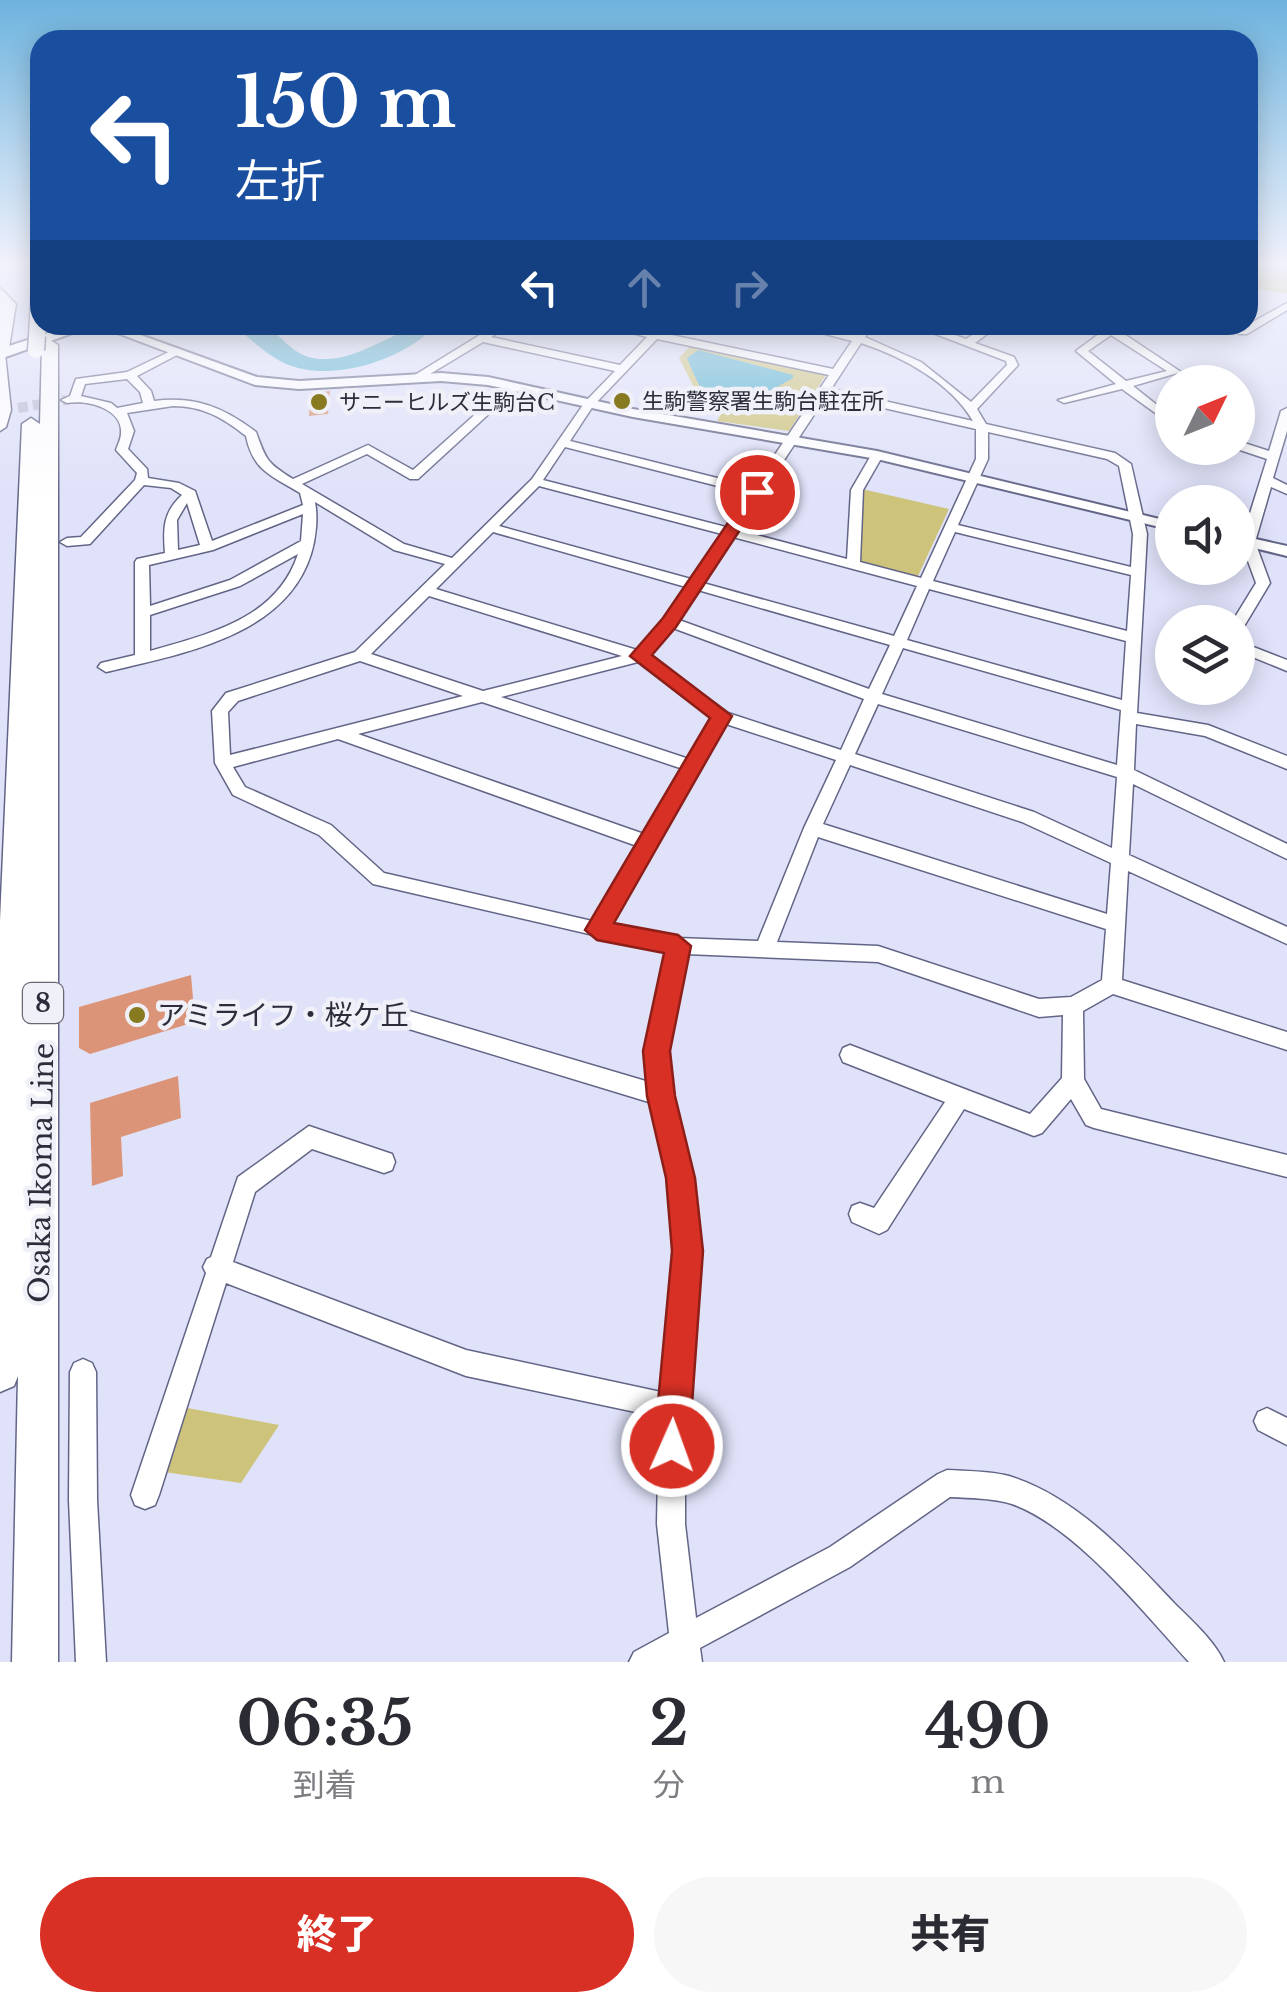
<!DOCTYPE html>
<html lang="ja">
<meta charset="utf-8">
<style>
:root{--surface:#fff;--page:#f7f7f7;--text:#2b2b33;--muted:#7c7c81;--accent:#d93025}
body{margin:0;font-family:"Libre Baskerville","Noto Sans JP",serif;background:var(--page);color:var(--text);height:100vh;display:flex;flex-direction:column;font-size:38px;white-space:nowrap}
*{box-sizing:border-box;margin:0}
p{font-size:32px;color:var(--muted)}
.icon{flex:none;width:55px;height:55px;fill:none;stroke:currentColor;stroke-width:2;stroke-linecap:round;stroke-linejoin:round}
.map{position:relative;height:1662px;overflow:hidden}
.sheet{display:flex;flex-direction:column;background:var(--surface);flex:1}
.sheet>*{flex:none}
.guide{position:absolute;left:30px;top:30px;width:1228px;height:305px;border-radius:30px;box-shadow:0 5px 25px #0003;background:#1a4fa0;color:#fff;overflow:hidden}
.needle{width:65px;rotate:47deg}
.fabs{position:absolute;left:1155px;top:365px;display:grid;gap:20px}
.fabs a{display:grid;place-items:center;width:100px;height:100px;border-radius:50%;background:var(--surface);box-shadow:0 5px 25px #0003;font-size:50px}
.pin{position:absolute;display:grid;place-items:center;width:85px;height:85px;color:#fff;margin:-42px;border:5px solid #fff;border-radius:50%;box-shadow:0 2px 10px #0007}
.me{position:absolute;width:110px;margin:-55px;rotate:2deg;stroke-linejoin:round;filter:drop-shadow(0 0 8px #0008)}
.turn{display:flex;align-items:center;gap:35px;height:210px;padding:0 40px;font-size:45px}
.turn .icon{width:130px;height:130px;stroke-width:2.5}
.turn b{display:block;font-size:70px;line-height:85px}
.lanes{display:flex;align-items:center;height:95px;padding:0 40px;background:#0003;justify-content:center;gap:50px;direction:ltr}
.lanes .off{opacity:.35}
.eta{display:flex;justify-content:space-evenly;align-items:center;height:170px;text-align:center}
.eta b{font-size:60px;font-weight:800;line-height:70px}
.primary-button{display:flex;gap:20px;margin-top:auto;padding:20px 40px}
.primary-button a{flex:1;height:115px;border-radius:60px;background:var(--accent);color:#fff;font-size:40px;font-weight:800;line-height:115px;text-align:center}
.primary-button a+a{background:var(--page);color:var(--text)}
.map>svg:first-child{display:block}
</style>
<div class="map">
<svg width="1287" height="1662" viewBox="0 0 1287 1662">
<rect width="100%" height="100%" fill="#dfe2f9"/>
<path fill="#cdc37b" d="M1248,264h39v30l-39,-7z
M691,345l132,28 3,2 -37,56 -72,-10 4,-7 -19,-11 -23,-45z
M862,489l87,20 -31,67 -58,-14z
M182,1407l97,18 -38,58 -77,-11z"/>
<path fill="#56b1ce" d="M698,350l95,25v3l-64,36c-23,-7 -33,-35 -42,-56z"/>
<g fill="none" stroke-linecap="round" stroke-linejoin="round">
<path fill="#56b1ce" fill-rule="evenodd" d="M234,325c7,0 17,-2 24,0 27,6 30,35 68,34 41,-1 71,-34 110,-34 -33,36 -107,59 -152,38 -16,-8 -37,-26 -50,-38z"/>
</g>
<path fill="#dc9479" d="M330,391l-2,23 -19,2 1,-23z
M191,975l4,47 -105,32 -11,-6v-41z
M178,1076l3,42 -60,19 2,39 -31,10 -2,-83z"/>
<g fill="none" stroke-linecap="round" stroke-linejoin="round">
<path stroke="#bbbed3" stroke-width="10" stroke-dasharray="10 5" stroke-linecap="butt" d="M18,408l48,-8"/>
<g stroke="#626586" stroke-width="3">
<path id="minor" d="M1287,303v7l-40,24h-8l-19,-9 22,3z
M496,325h12l-17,12 129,28 27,-28 -45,-12h20l30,6 6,-6h11l-7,8 171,36 19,-28 -61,-16h20l45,10 7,-10h10l-8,12 56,25 50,40 36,-37 -1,-4 -94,-36h15l39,14 21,-14h12l-24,18 39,14 4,8 -41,44 9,15 129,29 16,11 16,70 -10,179 71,12 79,31v13l-82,-33 -69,-12 -2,46 153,74v15l-154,-75 -4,71 158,72v17l-159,-73 -6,109 165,52v18l-174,-56 -30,17 1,68 17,30 186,46v22l-193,-49 -8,-3 -15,-26 -29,34 -8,3 -70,-27 -77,121 -8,4 -27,-12 -3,-8 3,-8 8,-3 14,5 71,-106 -102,-40 -3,-7 3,-7 7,-3 180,69 32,-36 1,-63 -24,2 -161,-55 -192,-8 -19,97 5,45 20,82 7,73 -14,156v117l11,94 134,-71 108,-73 9,-4c20,1 42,1 62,6 67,21 118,77 165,127 17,17 40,37 50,59h-35c-46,-50 -113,-135 -177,-158 -20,-6 -41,-6 -62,-7l-100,70 -150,81 2,14h-73l5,-10 35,-19 -12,-109 2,-107 -193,-41 -240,-93 -67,212 -4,10 -10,4 -10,-4 -4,-10 75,-222 -3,-6 4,-8 4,-2 27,-80 71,-51 83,28 3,8 -3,8 -8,3 -72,-24 -57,43 -22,70 233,88 195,42 14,-141 -5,-73 -18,-75 -253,-77 -7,-3 -3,-6 3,-6 7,-3 250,74 -2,-31 20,-99 -294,-68 -54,-49 -86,-40 -18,-32 -3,-52 14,-18 129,-41 90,-88 -51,-14 -79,-48c3,15 1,36 -4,52 -26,83 -131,100 -205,118l-8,-5 3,-4 34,-8v-93l2,-3 28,-6c-2,-24 -2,-41 17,-58l-11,-7 -27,-3 -54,59 -23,2 -7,-4 7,-4 14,-1 54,-57 2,-7 -21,-23c2,-6 5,-11 5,-17 2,-24 -34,-34 -54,-30l-6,-3 9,-4 6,-17 51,-7 46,-22 4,1v4l-40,21 14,15 3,10c41,-5 69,6 102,31 10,28 11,31 37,47l75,-34 45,25 96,-86h8v4l-99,91h-8l-43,-25 -65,30 102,60 48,14 80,-79 53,-77 30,-31 -132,-29 -63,38 -10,-2zM657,339l172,36 -76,112 -183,-46 23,-35zM861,343c42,14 89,39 112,78l-142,-32zM127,379l13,13 3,11 -26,5 -6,-5 -30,-7 4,-12zM827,395l149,34v30l-55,119 -61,-16 3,-72 20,-35 -2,-3h-8l-22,38 -4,69 -109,-29zM173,406c30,0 50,12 73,30 7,35 26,40 54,57l3,12 -91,36 -17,-50 -16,-8 -31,-5 -1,-9 -19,-20 6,-18 -7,-18zM988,432l119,27 12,7 14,68 -2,33 -173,-42 30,-66zM565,447l184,47 -23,33 -183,-47zM539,486l183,48 -31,45 -192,-53zM187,503l13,42 -22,5 -1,-30zM303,514l-2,27 -71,39 -80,26 -1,-41 64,-15zM493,532l193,55 -21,32 -28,31 -201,-61zM955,532l176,43 -4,56 -194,-50zM733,537l184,49 -23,50 -191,-53zM298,554c-21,65 -89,80 -148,97v-36l90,-29zM929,589l197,52 -4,59 -215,-60zM698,590l192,55 -21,44 -190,-69zM429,596l193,60 -139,35 -112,-37zM673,628l191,71 -23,51 -113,-37 -79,-58zM903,648l218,62 -4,55 -235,-71zM360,661l103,35 -233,59 -2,-43 10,-11zM638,662l75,57 -24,40 -188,-62zM482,702l201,67 -39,65 -286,-100zM878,704l239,73 -5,71 -78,-36 -179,-58zM726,724l110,36 -32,68 -46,113 -80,-3 -68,-13zM338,739l299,107 -45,75 -208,-48 -53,-48 -86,-38 -12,-20zM850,765l172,57 89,41 -4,51 -284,-90zM818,837l288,92 -4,51 -31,17 -32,2 -161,-53 -101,-4z
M1111,325h12l-5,5 63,42 -48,14 39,31v8l-50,-36 -58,14 -6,-3 58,-16 -40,-33zM1111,335l56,36 -41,10 -38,-30z
M0,351l5,3 6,56 -5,17 -6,4z
M1287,408v23l-14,47 14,7v9l-16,-7 -16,55 15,41 -27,45 -5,2v-8h-6l24,-39 -15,-41 26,-83 -33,-11h4v-7l31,10 12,-40z
M1238,641l49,19v11l-49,-20z
M83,1359l9,4 4,9 1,128 9,162h-30l-7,-162 1,-128 4,-9z
M1267,1408l20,10v27l-29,-15 -4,-9 4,-9z"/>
</g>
<g stroke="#626586" stroke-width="4">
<path id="tertiary" d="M96,325h17l144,52 42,4 142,-8 47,4 145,32 244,42 295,71v8l-295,-71 -244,-42 -145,-32 -47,-4 -142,8 -44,-4z
M1238,535l49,11v10l-49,-12z"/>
</g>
<g stroke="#626586" stroke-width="4">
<path id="secondary" d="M73,325h22l-95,34v-10z"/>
</g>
<g stroke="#626586" stroke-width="3">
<path id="primary" d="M33,264h7v61h6l-1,11 -8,5 -8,-5z
M0,288l16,16 -8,50 -8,5z
M50,340l8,5v1317h-46l6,-286 -4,10 -14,6v-471l22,-497 9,-6 9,6 2,-79z"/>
</g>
<use href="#minor" fill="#fff" fill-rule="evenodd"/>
<use href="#tertiary" fill="#fff" fill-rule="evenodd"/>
<use href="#secondary" fill="#fff" fill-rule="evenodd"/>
<use href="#primary" fill="#fff" fill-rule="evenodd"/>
<g stroke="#626586" stroke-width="19" stroke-linecap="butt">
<path id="primary-bridge" d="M36,350l1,-14"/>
</g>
<use href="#primary-bridge" stroke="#fff" stroke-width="16"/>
</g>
<linearGradient id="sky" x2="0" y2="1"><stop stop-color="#6db3de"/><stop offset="0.53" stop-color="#f1f2fc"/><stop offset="1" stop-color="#f1f2fc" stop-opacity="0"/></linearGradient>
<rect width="1287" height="497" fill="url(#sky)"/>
<path fill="#d93025" stroke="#8d1f18" stroke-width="2.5" d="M751,489l14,3 -89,135 -24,28 80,61 -118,207 64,12 13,11 -21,105 5,45 20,82 8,73 -14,195 -5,12 -12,5 -13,-5 -5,-12 18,-195 -6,-73 -19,-82 -4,-45 21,-98 -67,-13 -12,-10 125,-212 -80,-62 33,-38z"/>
<g fill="#877a20" stroke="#eff0f8" stroke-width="4">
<circle cx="622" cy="401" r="10"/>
<circle cx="319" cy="402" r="10"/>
<circle cx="137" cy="1015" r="10"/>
</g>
<g text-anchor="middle" stroke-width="9" stroke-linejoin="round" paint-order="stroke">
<g font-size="22" fill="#2b2d3b" stroke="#eff0f8" text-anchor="start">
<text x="642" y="409">生駒警察署生駒台駐在所</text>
<text x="339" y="410">サニーヒルズ生駒台C</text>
</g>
<rect fill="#eff0f8" stroke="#666874" stroke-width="2.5" x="23" y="983" width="40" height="40" rx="8"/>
<g font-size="25" font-weight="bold" fill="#2b2d3b">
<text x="43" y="1012">8</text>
</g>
<g font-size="28" fill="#2b2d3b" stroke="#eff0f8" text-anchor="start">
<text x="157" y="1025">アミライフ・桜ケ丘</text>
</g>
<g font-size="28" fill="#2b2d3b" stroke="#eff0f8">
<text transform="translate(41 1173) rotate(-89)" y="10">Osaka Ikoma Line</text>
</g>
</g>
</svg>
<div class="fabs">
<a><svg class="needle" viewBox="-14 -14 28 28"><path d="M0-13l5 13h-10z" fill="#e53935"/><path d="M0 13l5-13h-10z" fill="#7c7c81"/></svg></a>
<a><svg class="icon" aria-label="sound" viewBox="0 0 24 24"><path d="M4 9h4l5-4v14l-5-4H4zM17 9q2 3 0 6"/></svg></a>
<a><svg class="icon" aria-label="layers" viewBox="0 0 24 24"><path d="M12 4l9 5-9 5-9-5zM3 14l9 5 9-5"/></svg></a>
</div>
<div class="pin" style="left:757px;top:492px;background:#d93025"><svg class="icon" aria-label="arrive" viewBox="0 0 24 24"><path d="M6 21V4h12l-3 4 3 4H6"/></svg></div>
<svg class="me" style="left:672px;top:1446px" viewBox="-20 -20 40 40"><circle r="17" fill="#d93025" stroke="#fff" stroke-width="3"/><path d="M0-11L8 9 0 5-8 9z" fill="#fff"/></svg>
<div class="guide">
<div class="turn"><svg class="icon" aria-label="left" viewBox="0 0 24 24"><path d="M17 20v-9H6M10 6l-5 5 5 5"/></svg><div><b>150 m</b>左折</div></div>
<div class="lanes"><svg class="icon" aria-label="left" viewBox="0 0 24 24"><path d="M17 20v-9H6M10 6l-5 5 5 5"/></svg><svg class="icon off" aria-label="ahead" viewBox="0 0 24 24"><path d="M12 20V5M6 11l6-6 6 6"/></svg><svg class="icon off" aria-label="right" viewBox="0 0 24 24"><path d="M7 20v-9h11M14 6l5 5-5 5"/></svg></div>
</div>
</div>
<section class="sheet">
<div class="eta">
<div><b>06:35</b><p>到着</p></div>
<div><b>2</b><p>分</p></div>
<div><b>490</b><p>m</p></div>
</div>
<div class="primary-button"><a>終了</a><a>共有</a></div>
</section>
